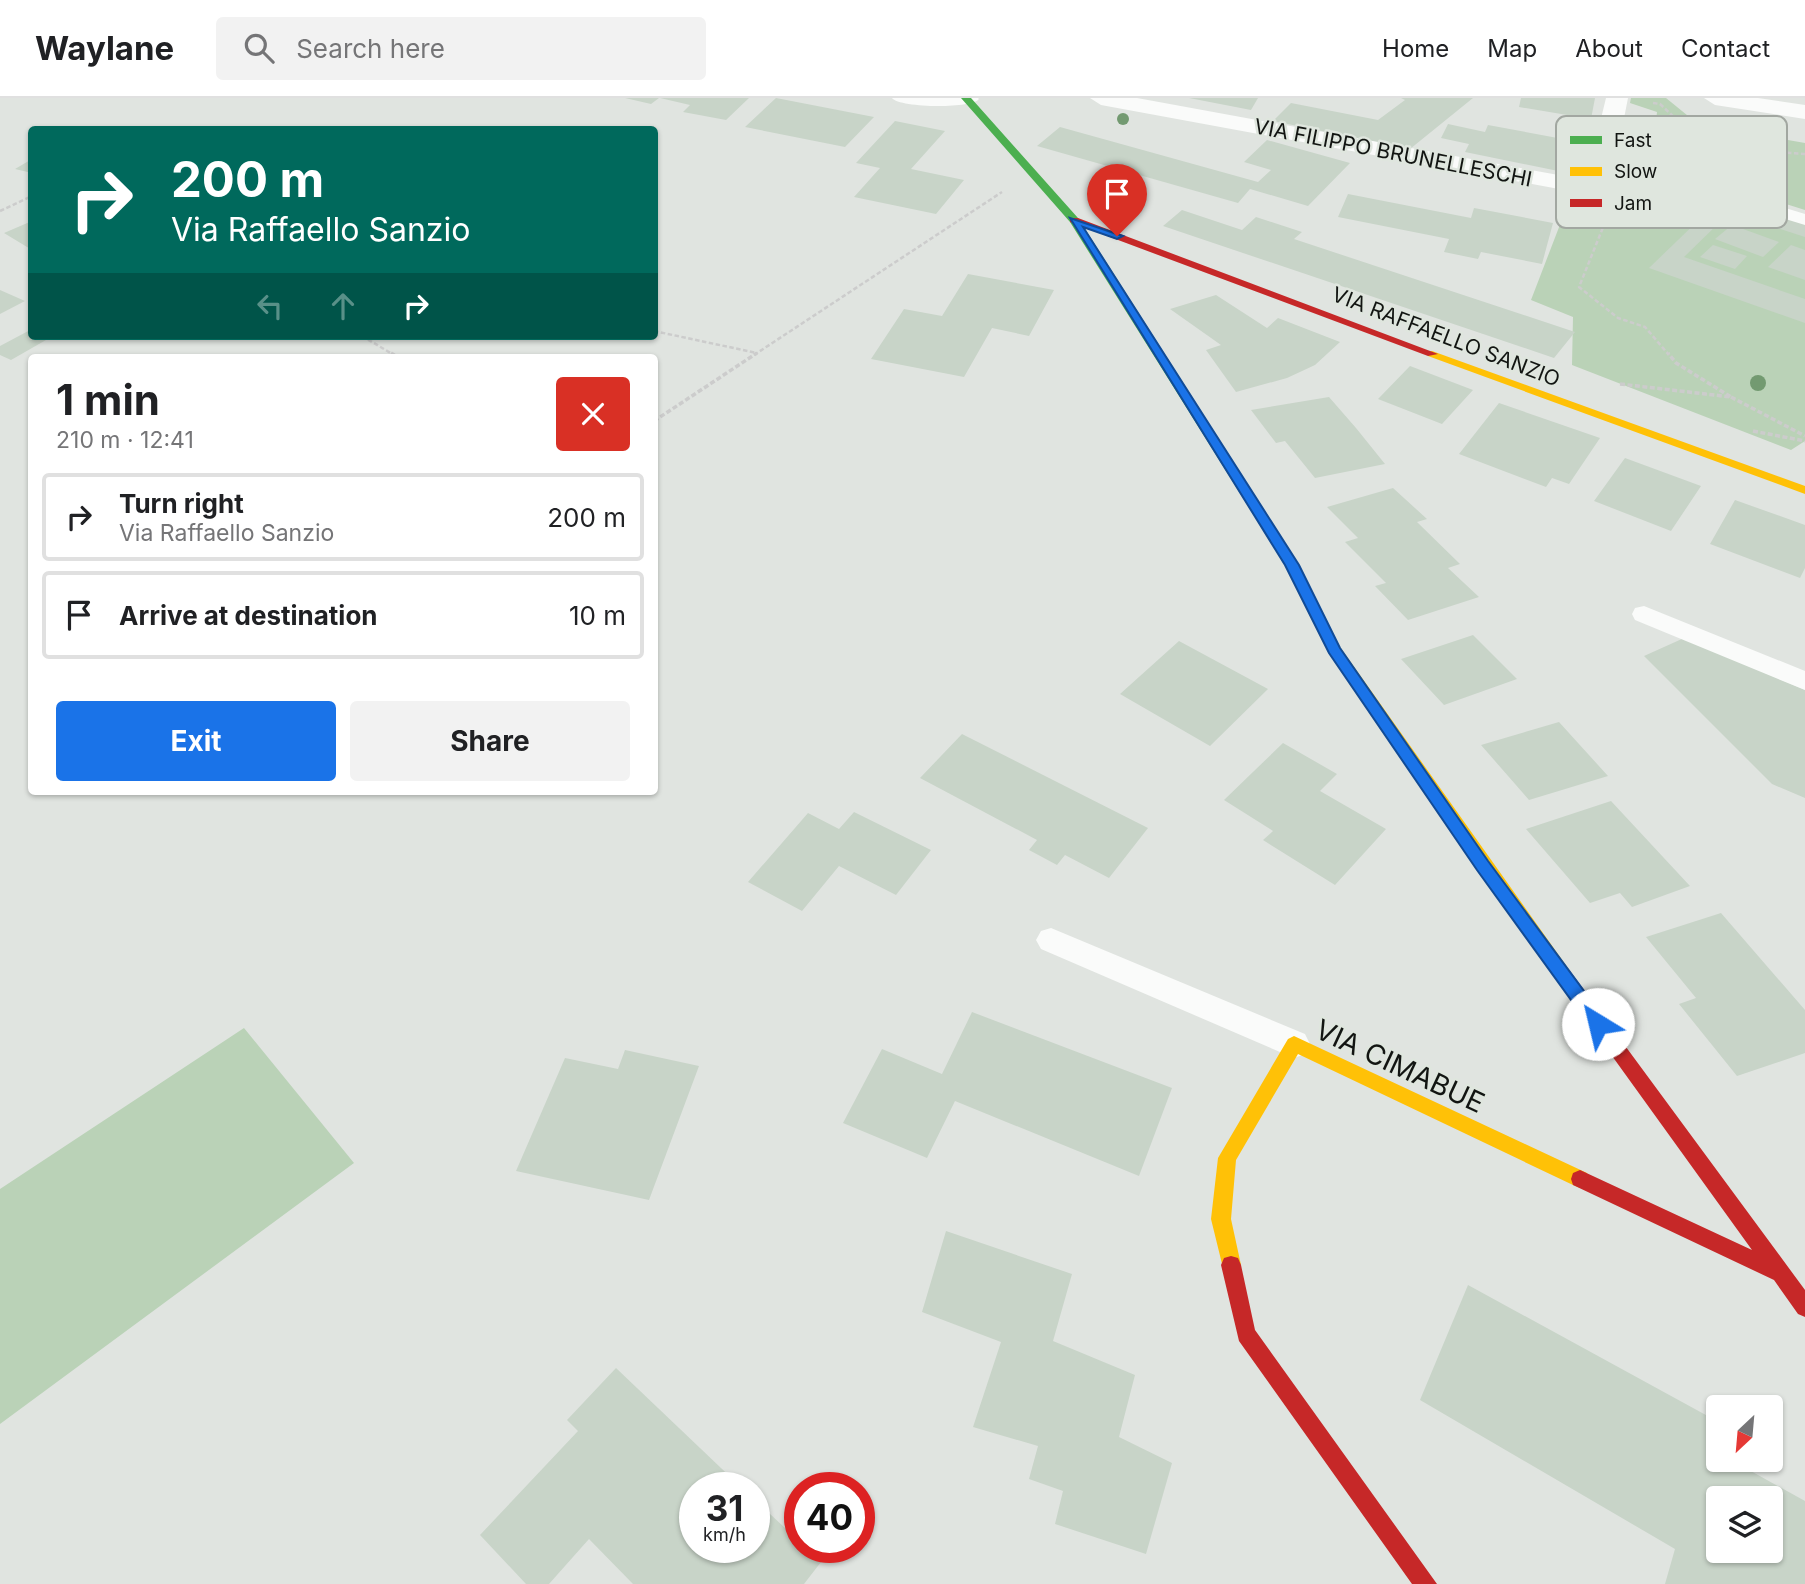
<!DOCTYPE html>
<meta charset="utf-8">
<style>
:root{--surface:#fff;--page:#f2f2f2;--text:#202124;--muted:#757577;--line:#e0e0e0;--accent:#1a73e8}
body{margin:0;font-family:Inter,sans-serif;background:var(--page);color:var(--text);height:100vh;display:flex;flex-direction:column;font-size:26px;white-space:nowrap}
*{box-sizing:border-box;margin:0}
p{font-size:23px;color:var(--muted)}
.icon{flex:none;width:38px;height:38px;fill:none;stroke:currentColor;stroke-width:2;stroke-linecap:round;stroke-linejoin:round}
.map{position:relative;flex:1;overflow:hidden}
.details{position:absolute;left:28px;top:256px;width:630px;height:441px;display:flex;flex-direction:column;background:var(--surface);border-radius:7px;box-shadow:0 2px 5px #0004}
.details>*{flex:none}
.top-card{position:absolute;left:28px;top:28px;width:630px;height:214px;border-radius:7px;box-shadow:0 2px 5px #0004;background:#00695c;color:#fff;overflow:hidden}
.needle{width:46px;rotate:206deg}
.buttons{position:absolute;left:1706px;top:1297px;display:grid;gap:14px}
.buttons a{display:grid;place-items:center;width:77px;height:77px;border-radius:7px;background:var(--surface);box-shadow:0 2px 5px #0004;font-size:35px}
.speed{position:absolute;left:679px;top:1374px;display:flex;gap:14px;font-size:35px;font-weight:700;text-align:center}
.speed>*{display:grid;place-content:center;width:91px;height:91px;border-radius:50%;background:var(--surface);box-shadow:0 2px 5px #0004;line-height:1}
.speed small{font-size:18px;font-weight:400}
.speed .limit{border:10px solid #d22;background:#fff;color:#111}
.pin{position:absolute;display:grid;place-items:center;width:60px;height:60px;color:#fff;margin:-72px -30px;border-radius:50% 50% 50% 0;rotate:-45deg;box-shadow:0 0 7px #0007}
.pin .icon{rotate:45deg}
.me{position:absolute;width:77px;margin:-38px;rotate:324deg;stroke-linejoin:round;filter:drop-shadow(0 0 5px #0008)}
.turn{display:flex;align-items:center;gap:24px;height:147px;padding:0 28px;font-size:32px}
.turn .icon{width:91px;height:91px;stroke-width:2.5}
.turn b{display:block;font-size:49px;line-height:60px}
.lanes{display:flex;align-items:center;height:66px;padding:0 28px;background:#0003;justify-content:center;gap:35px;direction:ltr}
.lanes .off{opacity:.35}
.round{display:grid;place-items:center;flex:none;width:74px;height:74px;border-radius:7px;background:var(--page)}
.overview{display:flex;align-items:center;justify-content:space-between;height:119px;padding:0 28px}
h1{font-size:42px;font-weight:700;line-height:52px}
.button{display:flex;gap:14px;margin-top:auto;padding:14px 28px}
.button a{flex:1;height:80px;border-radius:7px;background:var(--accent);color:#fff;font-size:28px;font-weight:700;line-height:80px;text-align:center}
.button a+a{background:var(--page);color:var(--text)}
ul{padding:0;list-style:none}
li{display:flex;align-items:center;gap:21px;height:88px;margin:0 14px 10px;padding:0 14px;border:4px solid var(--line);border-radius:7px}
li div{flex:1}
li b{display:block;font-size:26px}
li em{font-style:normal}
header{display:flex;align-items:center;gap:42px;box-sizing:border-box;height:98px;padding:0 35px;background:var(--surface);border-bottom:2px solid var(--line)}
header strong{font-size:33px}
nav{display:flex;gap:38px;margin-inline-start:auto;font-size:24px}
.search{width:490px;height:63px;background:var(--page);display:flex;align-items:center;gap:18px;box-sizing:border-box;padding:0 24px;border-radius:7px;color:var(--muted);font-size:26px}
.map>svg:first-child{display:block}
</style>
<header>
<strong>Waylane</strong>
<div class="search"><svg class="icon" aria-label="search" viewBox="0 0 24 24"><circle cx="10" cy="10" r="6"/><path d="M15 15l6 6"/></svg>Search here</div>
<nav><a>Home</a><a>Map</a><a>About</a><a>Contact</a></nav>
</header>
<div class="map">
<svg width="1805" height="1486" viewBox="0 0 1805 1486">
<rect width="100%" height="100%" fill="#e0e4e0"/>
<path fill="#bad2b7" d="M1631,0h35l32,26 107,19v67l-185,-58 2,-8 31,4 4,-36 -27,-9z
M1614,69l105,33 4,-4 82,27v218l-14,9 -219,-85 1,-48 -42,-17 40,-104 35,-1z
M244,930l110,135 -354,261v-235z"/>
<path fill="#c8d4c8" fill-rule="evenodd" d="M625,0h34l-8,6z
M660,0h89l-23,22 -43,-8 7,-7z
M776,0l98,19 -29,30 -100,-20z
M1189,0h69l-7,12z
M1401,0h72l-63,51 -137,-28 18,-18 87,17 27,-20z
M1521,0h74l-4,21 -72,-12z
M895,23l50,10 -34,38 53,11 -28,34 -82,-17 26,-29 -24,-5z
M1448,26l37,8 3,-7 91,17 -11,31 -103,-21 4,-8 -28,-6z
M1060,29l198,55 13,-12 -27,-8 23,-22 83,23 -42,43 -58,-17 -12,14 -201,-57z
M32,61v14l-17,-4z
M1348,96l123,24 3,-10 79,15 -11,41 -61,-12 -3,7 -34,-7 5,-13 -111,-22z
M1723,98l82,27v14l-93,-30z
M1182,112l60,20 14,-13 46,15 -8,7 281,93 -21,26 -391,-132z
M1706,115l17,6 -39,38 121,42v24l-156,-55z
M32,123v29l-28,-17z
M1732,127l47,17 -16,15 -48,-18z
M1713,147l34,11 -12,13 -35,-12z
M1791,147l14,5v30l-37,-13z
M968,176l86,16 -25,46 -37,-8 -28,49 -93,-18 33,-50 38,7z
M0,192l25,11 -25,13z
M1216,197l51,33 11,-10 62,24 -25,23 -28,13 -51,14 -30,-42 15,-5 -51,-36z
M32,231v7h21l-42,24 -11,-5v-9z
M1410,268l63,24 -31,34 -64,-25z
M1329,299l27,31 29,36 -70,14 -30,-37 -9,2 -25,-33z
M1499,305l101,35 -31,46 -17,-6 -6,9 -87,-33z
M1625,360l76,28 -30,45 -77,-30z
M1393,390l34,31 -10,3 43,42 -12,4 31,29 -71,23 -33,-34 11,-3 -41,-41 13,-4 -31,-31z
M1735,402l70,25v43l-5,10 -90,-34z
M1473,537l44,44 -73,26 -43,-46z
M1684,540l121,52v108l-33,-14 -128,-128z
M1179,543l89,48 -58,57 -90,-52z
M1559,624l49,54 -79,24 -48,-55z
M962,636l186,94 -39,50 -44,-23 -8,10 -28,-15 8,-10 -117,-62z
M1283,645l54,31 -17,17 66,38 -51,56 -72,-45 10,-9 -49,-31z
M1611,703l79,85 -58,21 -12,-14 -30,10 -64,-74z
M854,714l77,38 -35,45 -57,-29 -37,45 -54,-29 60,-69 31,16z
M1721,815l84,97v43l-68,23 -58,-72 17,-6 -50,-61z
M972,914l200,76 -33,88 -184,-75 -28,57 -84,-35 39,-74 60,25z
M625,952l74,16 -50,134 -133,-29 49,-113 53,11z
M946,1133l126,43 -19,67 82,34 -16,62 53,26 -26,91 -91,-30 8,-33 -34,-12 9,-33 -65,-19 28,-85 -79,-30z
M1468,1187l247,135 -7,27 10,6v7h13l74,41v83h-140l10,-35 -255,-149zM1718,1400h53v52h-53z
M616,1270l126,120h-47v59h59v-48l46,43v5h5l16,15 -17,22h-171l-44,-45 -40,45h-23l-46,-49 98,-104 -11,-11z"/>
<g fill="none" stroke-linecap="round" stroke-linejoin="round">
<path stroke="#ccc" stroke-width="2.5" stroke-dasharray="4.5 2.5" stroke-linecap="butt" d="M1653,5l7,1 29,27 69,20 29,28
M1759,53l46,3
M0,113l32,-15
M1608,117l-29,72 39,31 27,9 24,28
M654,233l103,22
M362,238l32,19
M754,257l248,-163"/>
<path stroke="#ccc" stroke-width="3.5" stroke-dasharray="5 2.5" stroke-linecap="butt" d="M391,255l6,4
M1620,286l111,13 -55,-34 -8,-10
M1731,299l74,39
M654,323l103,-68
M1753,333l52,10"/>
<path fill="#fafbfa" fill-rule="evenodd" d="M1604,54l201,62v11l-207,-64 -3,-4z
M1644,508l161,65v19l-170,-70 -3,-6 3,-6z
M1051,830l254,106 5,10 -5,10 -11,4 -253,-109 -5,-9 5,-9z"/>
<path fill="#fafbfa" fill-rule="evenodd" d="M892,0h86l1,1c-7,10 -80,9 -87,-1z
M1090,0h47l449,82 20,-82h22l-17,86 -3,5 -22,5 -485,-89z
M1704,0h54l47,7v14l-90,-14z"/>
<path fill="#4caf50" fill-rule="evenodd" d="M961,0h10l107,120 221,347 23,47 -2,3h-10l-25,-50 -215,-343z"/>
<path fill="#ffc107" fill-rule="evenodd" d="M1432,253l373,135v8l-377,-138v-4z
M1315,509l5,2 20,38 230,324 2,5 -2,5 -6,2 -6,-2 -229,-329 -21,-40z
M1294,938l293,137 2,6 -2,6 -7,3 -7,-3 -275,-131 -62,106 -5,59 10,46 -3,7 -7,2 -7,-2 -13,-53 7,-61 70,-119z"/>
<path fill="#c62828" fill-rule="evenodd" d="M1070,120h8l360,136 -10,2 -358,-134z
M1564,871l6,2 235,319v27l-7,-3 -24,-34 -201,-95 -2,-6 2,-6 7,-3 172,80 -194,-269 -2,-5 2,-5z
M1231,1158l7,2 3,7 14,65 182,254h-25l-173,-243 -18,-76 3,-7z"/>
</g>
<g fill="#739a71">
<circle cx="1123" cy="21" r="6"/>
<circle cx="1758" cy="285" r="8"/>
</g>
<path fill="#1a73e8" stroke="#114b97" stroke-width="2" d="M1070,120l53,18 -6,3 -34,-12 216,338 41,83 148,213 116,157 3,6 -3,5h-12l-115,-159 -148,-217 -44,-88z"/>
<g text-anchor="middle" stroke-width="5" stroke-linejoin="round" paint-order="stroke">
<g font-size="21" fill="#121512" stroke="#dfe6de">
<text transform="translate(1393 55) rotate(11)" y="7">VIA FILIPPO BRUNELLESCHI</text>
<text transform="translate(1446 239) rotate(21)" y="7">VIA RAFFAELLO SANZIO</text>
</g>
<g font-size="28" fill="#121512" stroke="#dfe6de">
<text transform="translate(1400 968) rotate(25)" y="10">VIA CIMABUE</text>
</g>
</g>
<rect x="1556" y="18" width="231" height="112" rx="10" fill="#dfe6de" stroke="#a2a7a1" stroke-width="2"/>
<rect x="1570" y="38" width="32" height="8" fill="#4caf50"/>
<rect x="1570" y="69" width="32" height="9" fill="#ffc107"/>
<rect x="1570" y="101" width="32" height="8" fill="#c62828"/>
<g font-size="19" fill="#121512">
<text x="1614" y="49">Fast</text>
<text x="1614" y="80">Slow</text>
<text x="1614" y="112">Jam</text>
</g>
</svg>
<div class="buttons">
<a><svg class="needle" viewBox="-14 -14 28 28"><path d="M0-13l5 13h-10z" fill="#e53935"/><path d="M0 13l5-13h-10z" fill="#757577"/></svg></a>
<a><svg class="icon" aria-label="layers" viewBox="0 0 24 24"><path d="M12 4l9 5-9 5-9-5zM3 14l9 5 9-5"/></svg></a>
</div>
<div class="speed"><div>31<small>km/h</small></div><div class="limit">40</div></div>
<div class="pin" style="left:1117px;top:138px;background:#d93025"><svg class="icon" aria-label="arrive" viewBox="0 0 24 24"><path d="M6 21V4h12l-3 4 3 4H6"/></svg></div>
<svg class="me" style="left:1598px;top:926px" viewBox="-20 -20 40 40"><circle r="19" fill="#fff"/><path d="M0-13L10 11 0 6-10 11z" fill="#1a73e8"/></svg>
<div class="top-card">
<div class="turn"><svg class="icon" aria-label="right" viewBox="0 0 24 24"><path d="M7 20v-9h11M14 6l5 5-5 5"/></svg><div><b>200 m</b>Via Raffaello Sanzio</div></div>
<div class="lanes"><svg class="icon off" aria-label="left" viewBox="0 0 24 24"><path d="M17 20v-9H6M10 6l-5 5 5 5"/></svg><svg class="icon off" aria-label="ahead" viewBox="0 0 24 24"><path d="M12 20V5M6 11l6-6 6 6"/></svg><svg class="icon" aria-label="right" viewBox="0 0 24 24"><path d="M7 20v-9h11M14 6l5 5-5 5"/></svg></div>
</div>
<section class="details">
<div class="overview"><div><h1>1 min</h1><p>210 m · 12:41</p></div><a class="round" style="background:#d93025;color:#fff"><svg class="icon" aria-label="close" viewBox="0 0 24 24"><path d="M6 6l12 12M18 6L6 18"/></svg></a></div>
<ul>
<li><svg class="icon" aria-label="right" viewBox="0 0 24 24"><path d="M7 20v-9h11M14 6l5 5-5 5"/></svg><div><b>Turn right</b><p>Via Raffaello Sanzio</p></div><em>200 m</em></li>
<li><svg class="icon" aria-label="arrive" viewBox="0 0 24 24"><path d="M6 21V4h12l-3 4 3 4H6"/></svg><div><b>Arrive at destination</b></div><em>10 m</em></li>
</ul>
<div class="button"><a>Exit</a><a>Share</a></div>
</section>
</div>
